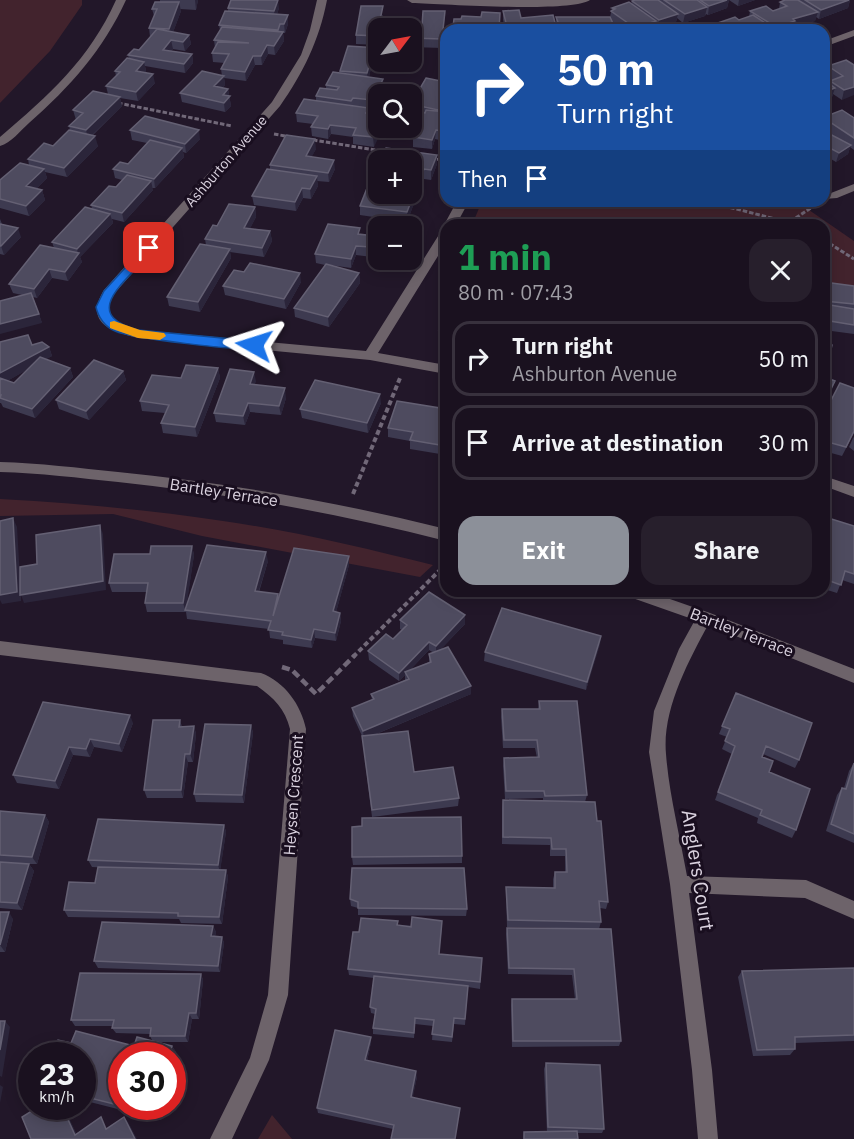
<!DOCTYPE html>
<meta charset="utf-8">
<style>
:root{--surface:#1a111f;--page:#271f2c;--text:#f1f3f6;--muted:#9f9da4;--line:#38313d;--accent:#8c9099}
body{margin:0;font-family:"IBM Plex Sans",sans-serif;background:var(--page);color:var(--text);height:100vh;display:flex;flex-direction:column;font-size:22px;white-space:nowrap}
*{box-sizing:border-box;margin:0}
p{font-size:20px;color:var(--muted)}
.icon{flex:none;width:33px;height:33px;fill:none;stroke:currentColor;stroke-width:2;stroke-linecap:round;stroke-linejoin:round}
.map{position:relative;flex:1;overflow:hidden}
.details{position:absolute;left:440px;top:219px;width:390px;height:378px;display:flex;flex-direction:column;background:var(--surface);border-radius:18px;box-shadow:0 3px 15px #0003,0 0 0 2px var(--line)}
.details>*{flex:none}
.hud{position:absolute;left:440px;top:24px;width:390px;height:183px;border-radius:18px;box-shadow:0 3px 15px #0003,0 0 0 2px var(--line);background:#1a4fa0;color:#fff;overflow:hidden}
.needle{width:39px;rotate:58deg}
.fabs{position:absolute;left:368px;top:18px;display:grid;gap:12px}
.fabs a{display:grid;place-items:center;width:54px;height:54px;border-radius:12px;background:var(--surface);box-shadow:0 3px 15px #0003,0 0 0 2px var(--line);font-size:30px}
.speed{position:absolute;left:18px;top:1042px;display:flex;gap:12px;font-size:30px;font-weight:700;text-align:center}
.speed>*{display:grid;place-content:center;width:78px;height:78px;border-radius:50%;background:var(--surface);box-shadow:0 3px 15px #0003,0 0 0 2px var(--line);line-height:1}
.speed small{font-size:15px;font-weight:400}
.speed .limit{border:9px solid #d22;background:#fff;color:#111}
.pin{position:absolute;display:grid;place-items:center;width:51px;height:51px;color:#fff;margin:-26px;border-radius:12px;box-shadow:0 3px 9px #0006}
.me{position:absolute;width:66px;margin:-33px;rotate:276deg;stroke-linejoin:round;filter:drop-shadow(0 0 4px #0008)}
.turn{display:flex;align-items:center;gap:21px;height:126px;padding:0 18px;font-size:27px}
.turn .icon{width:78px;height:78px;stroke-width:2.5}
.turn b{display:block;font-size:42px;line-height:51px}
.then{display:flex;align-items:center;height:57px;padding:0 18px;background:#0003;gap:12px;font-size:22px}
.round{display:grid;place-items:center;flex:none;width:63px;height:63px;border-radius:18px;background:var(--page)}
.overview{display:flex;align-items:center;justify-content:space-between;height:102px;padding:0 18px}
h1{font-size:36px;font-weight:700;line-height:45px;color:#1e9e55}
.button{display:flex;gap:12px;margin-top:auto;padding:12px 18px}
.button a{flex:1;height:69px;border-radius:18px;background:var(--accent);color:#fff;font-size:24px;font-weight:700;line-height:69px;text-align:center}
.button a+a{background:var(--page);color:var(--text)}
ul{padding:0;list-style:none}
li{display:flex;align-items:center;gap:18px;height:75px;margin:0 12px 9px;padding:0 6px;border:3px solid var(--line);border-radius:18px}
li div{flex:1}
li b{display:block;font-size:22px}
li em{font-style:normal}
.map>svg:first-child{display:block}
</style>
<div class="map">
<svg width="854" height="1139" viewBox="0 0 854 1139">
<rect width="100%" height="100%" fill="#221729"/>
<path fill="#42232d" d="M0,0h82v5l-32,46 -50,52z
M482,201h314l58,40v52l-30,-3v-65h-352z
M0,499c75,4 149,11 223,22 71,10 141,27 210,44l-13,12 -218,-41 -89,-22 -113,2z
M272,1115l20,24h-34z"/>
<g fill="none" stroke-linecap="round" stroke-linejoin="round">
<path stroke="#716878" stroke-width="3" stroke-dasharray="4.5 2" stroke-linecap="butt" d="M118,103l114,23
M274,134l17,3
M313,140l75,12
M434,159l12,1
M705,201l94,24
M785,225l29,-19
M824,240l30,19"/>
<path stroke="#716878" stroke-width="4" stroke-dasharray="5 3" stroke-linecap="butt" d="M353,494l47,-116
M353,657l91,-91"/>
<path stroke="#716878" stroke-width="4.5" stroke-dasharray="8 4" stroke-linecap="butt" d="M282,667l10,3 24,24 39,-39"/>
<path fill="#6d636a" fill-rule="evenodd" d="M116,0h10c-23,50 -56,87 -97,123 -9,8 -18,20 -29,23v-9c49,-42 89,-77 116,-137z
M317,0h10c-8,41 -24,73 -47,106l-167,189 -5,10 1,8 10,10 19,7 228,21 74,-118 6,-3v13l-68,110 68,12v9l-76,-14 -232,-22c-27,-7 -54,-15 -34,-48l168,-188 29,-47 9,-25z
M407,0h183c-18,13 -148,4 -178,3z
M854,30v6l-30,11v-6z
M854,184v7l-17,7 -13,1v-6h7z
M457,201h12l-13,24h-10v2l-2,-2z
M0,462c39,1 79,6 118,10 111,11 220,30 328,57v12c-108,-28 -217,-47 -328,-59 -39,-4 -78,-9 -118,-10z
M824,476l30,10v11l-30,-11z
M621,591h26l63,22 144,56v14l-146,-58c-20,37 -46,85 -42,129 3,40 14,82 21,122l119,4 48,21v18l-49,-21 -116,-5 23,177 6,69h-20l-6,-69 -22,-186 -21,-132 5,-41 25,-62 16,-29 -71,-25z
M0,641l261,32c24,9 40,32 45,56l-18,266 -19,65 -37,79h-22l40,-81 18,-63 22,-266c-5,-20 -16,-31 -33,-43l-257,-31z"/>
</g>
<path fill="#3d3a50" fill-rule="evenodd" d="M160,0h38l-2,10 -16,-1 1,2 -8,21 16,3 2,9 -6,7 -12,-2 -2,2 21,3 1,9 -8,10 -40,-7 1,5 -1,1 10,11 -17,18 -18,-3 2,8 -30,30 6,10 -31,31 -22,-5 2,6 -11,11 6,1 3,10 -16,16 -29,-8v-28l29,-15 -1,-6 25,-13 17,-16 -1,-4 7,-6 -3,-10 35,-16 -2,-8 10,-10 -1,-5 14,-12 -1,-4 11,-5 11,-13 -1,-9 5,-12 -2,-7 8,-7z
M635,0h120l-17,6 -9,-6 -2,8 -19,7 -2,-1 -1,2 -22,7 -6,-5 -1,4 -18,7 -3,-2 -2,3h-29l-12,-9 4,9h-111l-2,-10v-9l18,7 35,7v-8h54l2,-9 19,-4 1,-3z
M785,0h65l-2,8 -29,11 -3,-2 -1,4 -21,6 -1,3h-82l1,-5 27,-5 10,-3 1,-6h23l6,-2 1,-7z
M228,8h51l-2,6 11,1v9l-3,9h-2l1,8 -9,14 -7,-1 -6,11h-7l-9,16 -22,-3 1,7 -3,3 6,1 3,17 -6,6 -43,-10 -2,-9 42,-17 -1,-7 4,-6 -12,-1 -1,-9 3,-5 -1,-8 6,-10 -1,-5 9,-13z
M445,11l-3,37 -31,-1v-19l11,-2z
M383,15l-1,5 -4,8v17l-22,-1v-9z
M454,19l45,11h-46z
M378,48v14h13l-2,7 -18,-1 -2,9 15,11 -11,21h-4v5l9,1 -4,32 -21,-3v-7l-22,-3 -3,5 -16,-3 -1,-9 2,-3 -16,-2 -1,-9 20,-13v-4l10,-7v-4l14,-12v-2z
M854,65l-12,35 -9,-6 -1,3 -3,-13 1,-3 3,-1 -7,-5 2,-9z
M426,78l17,34h3l-2,29 -9,-2 -3,10 -19,-2v-10l-15,-2v-7h13l4,-16v-15z
M824,117l30,1v32l-4,-3 -2,7 -12,8 -12,-7v-24l11,6 -11,-8z
M130,130l70,9 -14,14 -3,-1 1,5 -29,31h-3l1,2 -29,32 -12,-3 1,4 -33,34 2,5 -14,19 -16,-3 -15,20 -4,-1 9,26 -20,-28 -9,-2 -4,-9 45,-36 -2,-6 40,-33 -1,-4 25,-18 6,-7 -7,-2 -2,-9 15,-5 19,-21 -15,-3z
M316,149l-5,8 24,12 -6,13 -12,-1 1,5 -7,13 -8,-1 -7,13 -42,-6 -2,-9 18,-26v-5z
M437,155v9l-6,16 -7,-1 -7,17 -1,-1v3l-9,24 -47,-7v-9l51,-12v-34z
M255,207l1,10 -6,11 20,3 2,10 -8,16 -34,-5 1,6 -31,54 -31,-6 -2,-9 39,-52 -1,-6 12,-13z
M0,219l2,5 19,13 -17,18 -4,-1z
M360,234l15,2 1,10 -4,11 -16,-2 -5,13 -21,-3 29,8 1,10 -31,44 -34,-10 -1,-9 31,-43 -9,-2 -1,-9z
M244,272l57,10 -15,27 -61,-14 -2,-9z
M824,282l30,4v48l-30,-4z
M446,313v28l-7,-1 2,-19z
M0,342l49,5 3,9 -6,3 24,9 3,9 -38,41 -32,-11 -2,-4h-1zM28,369l-14,14 -7,-2z
M824,343l3,23 -3,9z
M218,368l2,10 -23,59 -34,-4 -2,-10 4,-10 -23,-2 -2,-10 41,-23z
M123,371l3,9 -37,40 -30,-11 -3,-9z
M256,381l-2,4 32,13 -5,17 -31,-3 -5,13 -29,-3 -2,-9z
M381,403l-13,30 -66,-15 -2,-9z
M446,409v46l-36,-6v-8l-22,-4v-9z
M824,414l30,19 -12,23 -18,-5z
M854,437v14l-5,-4 4,-9z
M824,520l30,6v58l-12,-4 -5,13 -13,-4z
M192,546l2,9 -8,51 82,-45 -9,31 19,2v5l71,-43v9l-13,47 4,1 1,8 -5,20 -21,-3 -3,10 -29,-4v-4l-13,-2 -1,-9 -82,-10 -1,-7h-39l-2,-9 2,-11h-35l-3,-9 41,-29z
M465,615v9l-25,26 31,44 -97,41 40,37 45,26 -1,8 -86,11 -9,-73 -1,-8 -9,-20 -1,-8 20,-8 -1,-6 34,-14v-5l-6,6 -30,-21 -1,-9 25,-12 9,-9 -2,-1v-9zM429,650l5,3 -5,1v8l-19,8z
M601,636l-15,54 -102,-29 1,-9z
M736,693l63,67 -4,8 -32,-14 -1,3 34,73 -4,8 -35,-15 1,-5 -43,-18 17,-46 -10,-5 5,-12 -8,-3z
M539,701l48,94 -2,7 12,19 11,81 -2,7 -6,-1 1,14 -2,7 22,112 -2,5 -107,1 -1,-42 1,-6h63l-3,-24 -64,-1 -2,-40 1,-6h49l-49,-1 -1,-33v-7l47,1v-9l2,-7h10v-16h-15v-11l-48,-1v-36l1,-8 40,1v-3l-38,1 -2,-33 1,-8h33l-2,-10h-32l-2,-31 1,-8h36z
M43,702l90,21 -11,29 -28,-5 -4,10 -17,-2 -14,34 -42,-6 -4,-8z
M180,720l2,7 12,-1 2,8 -3,28h-5l-5,36h-36l-3,-8z
M251,725l2,8 -9,70 -48,-1 -2,-8z
M854,763v80l-28,-12 11,-36 5,-7h2l5,-17z
M0,811l45,4 4,7 -12,42h-8l5,7 -12,39 -22,-2z
M224,825l2,7 -6,38h6l2,7 -6,47 -41,-1 -2,-4 -111,-2 -4,-7 48,-42 -20,-1 -4,-7z
M462,856v7l-109,2 -1,-8z
M350,899l117,10 -1,7 -108,-1v-7l-7,-2z
M0,912l13,7 -8,33h-5z
M398,925l44,2 -3,27 43,4 -2,31 -12,-2 -3,38 -11,-1 -2,18 -20,-2 1,-14 -18,-2 -1,14 -41,-4v-6l2,-14 -4,-1 -1,-6 4,-29 -25,-3 -1,-6 11,-37z
M213,926l3,6 -1,4 7,1 2,6 -4,29 -122,-4 -4,-7z
M854,968v73l-59,2v6l-5,6 -37,1 -15,-79 4,-6z
M201,974l2,6 -4,39h-7l-4,23h-35l19,4 4,6 -3,8 7,6 -58,-10v51h44l-5,13 -79,-20v-44l-11,-13 63,3 19,-4 -3,-6v-2l-34,-1 -4,-5 1,-2h-38l-4,-6z
M371,1037v5l-4,19 50,16 -5,21 -19,31 -75,-16 -1,-5z
M546,1063l58,66 -2,4h-25l1,6h-55l1,-7h23l-3,-63z"/>
<path fill="#2b253a" d="M195,0h3l-2,10z
M278,0l1,8 -4,12 -1,-9z
M727,0h2l-2,8 -19,7 1,-9z
M739,0h16l-17,6z
M850,0l-2,8 -29,11 2,-9z
M179,2l2,9 -10,27 -2,-9z
M707,7l-2,9 -22,7 2,-9z
M818,12l-3,9 -21,6 -1,3h-17v-3l17,-8z
M678,14l-2,8 -18,7 1,-9z
M288,15v9l-3,9 -1,-9z
M656,21l-2,9h-20l1,-2z
M767,24l-2,6h-14z
M283,32l1,9 -9,14 -1,-9z
M189,35l2,9 -6,7 -2,-9z
M171,40l2,9 -8,10 -2,-9z
M267,45l1,9 -6,11 -1,-9z
M192,54l1,9 -8,10 -1,-9z
M253,56l2,9 -9,16 -1,-9z
M371,59v9l-3,14 -1,-9z
M144,62l2,9 -8,9 -2,-9z
M153,74l2,9 -17,18 -2,-9z
M224,76l1,9 -10,10 -1,-9z
M383,79l1,9 -4,6h-2v6l-5,9v-9z
M854,87v8l-12,5 2,-10z
M835,88l-3,9 -8,3v-8z
M228,89l3,17 -6,6 -2,-17z
M120,97l2,9 -34,33 -2,-9z
M446,98v9l-8,12v-9z
M330,125l1,9 -3,5v-10z
M378,128h5l-9,19 -1,-10z
M199,130l1,9 -14,14 -1,-9z
M436,130l-1,9 -3,10v-9z
M95,136l3,10 -31,31 -3,-9z
M315,139l1,10 -9,17 -1,-10z
M851,145l-3,9 -12,8 3,-9z
M182,148l2,9 -29,31 -1,-9z
M437,155v9l-6,16v-10z
M334,160l1,9 -6,13 -1,-9z
M44,169l3,9 -18,18 -3,-10z
M424,169v10l-7,17v-10z
M317,176l1,10 -7,13 -1,-10z
M151,181l2,9 -29,32 -2,-9z
M302,188l1,10 -7,13 -1,-9z
M416,189v9l-9,24v-10z
M42,190l3,10 -16,16 -3,-10z
M255,207l1,10 -10,20 -2,-9z
M110,214l3,9 -33,34 2,5 -14,19 -3,-9 13,-18 -1,-5z
M18,228l3,9 -17,18 -3,-9z
M270,231l2,10 -8,16 -2,-9z
M375,236l1,10 -4,11 -1,-10z
M356,246v9l-5,13v-9z
M230,249l1,9 -31,54 -2,-10z
M49,269l3,9 -15,20 -3,-9z
M300,273l1,9 -15,27 -2,-10z
M359,273l1,10 -31,44 -1,-10z
M39,314l3,9 -42,11v-10z
M49,347l3,9 -52,29v-12z
M70,368l3,9 -38,41 -3,-9z
M218,368l2,10 -23,59 -2,-10z
M123,371l3,9 -37,40 -3,-9z
M254,372l2,9 -5,13 -1,-10z
M835,381l-3,9 -8,16v-3z
M285,388l1,10 -5,17 -2,-9z
M380,394l1,9 -13,30 -1,-10z
M248,403l2,9 -5,13 -2,-9z
M13,518l4,9 4,68 79,-70 3,9 3,56 -82,13 -3,-8v6l-19,3 -2,-4v-5z
M192,546l2,9 -8,55h-1l1,2 -3,-9z
M266,552l2,9 -12,39 -1,-9z
M349,556v9l-15,55 -1,-9z
M340,613l1,8 -5,20 -1,-8z
M465,615v9l-29,30v-8z
M314,629l1,9 -3,10 -1,-8z
M601,636l-1,9 -14,45 1,-8z
M429,642v8l-23,24 -1,-2v3l-6,6v-8z
M471,686v8l-107,45 -1,-8z
M130,715l3,8 -11,29 -3,-8z
M251,725l2,8 -9,70 -2,-8z
M194,726l2,8 -3,28 -3,-8z
M90,739l4,8 -4,10 -4,-8z
M69,747l4,8 -14,34 -4,-8z
M185,754l3,8 -5,36 -2,-8z
M45,815l4,7 -12,42 -5,-7z
M224,825l2,7 -6,40 -2,-7z
M29,864l5,7 -12,39 -5,-7z
M226,870l2,7 -6,47 -3,-7z
M9,912l4,7 -8,33 -5,-7z
M213,926l3,6 -2,11 -3,-7z
M222,937l2,6 -4,29 -2,-6z
M201,974l2,6 -4,39 -3,-6z
M189,1013l3,6 -4,23 -3,-6z
M5,1021l5,6 -8,50 -2,-1v-26z
M371,1037v5l-5,24 -1,-6z
M172,1046l4,6 -4,9v-5h-3z
M177,1061l3,5 -8,22v-15z
M416,1071l1,6 -5,25 -1,-5z
M0,1085l3,2 -3,16z
M53,1107h2l8,17 -4,-5z
M161,1107h5l-5,13 -3,-5z
M66,1115l4,5 9,19 -4,-4z
M124,1117l4,5 9,17h-2z"/>
<path fill="#4e4b5f" stroke="#646073" stroke-width="1.5" d="M231,0h47l-4,11 -46,-3z
M635,0h23l20,14 -19,6 -27,-19z
M664,0h33l10,7 -22,7z
M700,0h27l-18,6z
M785,0h13l20,12 -25,7 2,2 -19,6 -26,-16 16,-5 7,5 14,-5 -7,-4z
M805,0h44l-28,10z
M155,2h24l-10,27 -20,-1 8,-19h-5z
M629,2l27,19 -21,7 -24,-17 4,-2 -3,-1z
M361,6h22l-3,14h11l-1,8h-12v8l-22,-1z
M519,10l2,8 32,-3 4,15h-40l-1,-3h-9l-4,-16z
M225,11l63,4 -4,9h-4l-2,6 -59,-5z
M423,11h22l-3,28 -31,-1v-10h-6v-2h17z
M482,12l18,1 -1,17 -46,-3 1,-8h7l1,-3 19,1z
M753,15l14,9 -16,6h-31l-8,-5 23,-8 4,3z
M556,17h54l6,13h-30l-1,-2 -24,2z
M222,27l61,5 -9,14 -7,-1 -6,11h-8l-8,16 -24,-3 8,-15 -17,-1 6,-11 31,1 -35,-3z
M157,29l32,6 -6,7 -12,-2 -8,10 29,4 -8,10 -56,-9 6,-6 5,1z
M348,46l30,2v11h-7l-4,14 -27,-2z
M127,58l17,4 -8,9 17,3 -17,18 -30,-6 14,-14 -5,-1z
M846,60l8,5v22l-10,3 -14,-9 13,-5 -15,-10z
M202,71l22,5 -10,10 14,3 -5,6 7,1 -6,7 -44,-10z
M333,72l50,7 -10,21 -20,-2 -2,3 -35,-5 4,-8 17,2 2,-3 -13,-2z
M426,78l20,4v16l-8,12 -23,-5 4,-7 -4,-1z
M824,80l11,8 -11,4z
M93,91l27,6 -34,33 -17,-4 14,-13 -10,-3z
M304,99l65,9 -3,5 12,2v13l-5,9 -20,-2 3,-7 -26,-3 -2,4 -17,-2 7,-11 -22,-3z
M426,110l20,2v17l-2,2 -8,-1 -4,10 -19,-3 3,-8 -8,-1h3v-17l14,2z
M842,110l12,8v20l-30,-20v-1z
M145,116l54,14 -14,14 -55,-14z
M69,130l26,6 -31,32 -36,-9 16,-16 9,3z
M824,131l27,14 -12,8 -15,-8z
M286,135l29,4 -9,17 28,4 -6,13 -58,-8z
M150,140l32,8 -28,31 -41,-10 7,-7 8,2z
M386,148l51,7 -6,15 -7,-1 -7,17 -6,-1v-25h-30z
M20,163l24,6 -18,17 16,4 -16,16 -26,-7v-19z
M267,169l50,7 -7,13 -8,-1 -7,14 -43,-6z
M127,175l24,6 -29,32 -31,-8 18,-19 7,1z
M369,183l9,1v10h33v-6l5,1 -9,23 -47,-6z
M229,204l26,3 -11,21 26,3 -8,17 -57,-9 8,-14 4,1z
M85,207l25,7 -33,35 -25,-7z
M0,224l18,4 -17,18h-1z
M328,224l32,4 -2,6 17,2 -4,11 -15,-1 -5,13 -36,-5z
M200,244l30,5 -32,53 -31,-5z
M40,245l39,8 -14,19 -16,-3 -15,20 -25,-5z
M250,263l50,10 -16,26 -61,-13 11,-16 10,2z
M326,264l33,9 -31,44 -34,-9z
M824,282l30,4v18l-30,-3z
M31,293l8,21 -39,10v-23z
M824,304l30,5v16l-30,-5z
M446,313v19l-7,-2 6,-8 -4,-1z
M28,335l4,10 10,-3 7,5 -49,26v-31z
M824,343l8,2 -5,21 -3,-1z
M40,357l30,11 -38,41 -32,-11 1,-3h-1v-17l14,5z
M94,360l29,11 -37,40 -30,-11z
M186,365l32,3 -23,59 -34,-4 8,-18 -29,-4 12,-26 29,3z
M230,369l24,3 -4,12 35,4 -6,18 -31,-3 -5,13 -29,-3z
M824,377l11,4 -11,22z
M315,380l65,14 -13,29 -67,-14z
M840,383l14,5v43l-8,16 -22,-6v-27z
M397,401l49,8v37l-36,-6 3,-8 -25,-4z
M825,517l29,9v48l-9,-3 -4,14 -17,-6v-58z
M13,518l4,74 -17,3v-74z
M100,525l3,56 -83,14v-28l17,-3 -1,-29z
M207,545l59,7 -11,39 23,3 -5,22 21,-68 55,8 -16,55 7,2 -5,20 -21,-4 -3,11 -29,-5 1,-3 -15,-2 3,-9 -86,-11z
M151,546h41l-9,57h-38l3,-20h-39l5,-29h36z
M429,592l36,23 -29,31 -7,-4 -30,31 -31,-22 18,-17 7,5 14,-14 -7,-5z
M502,608l99,28 -14,46 -102,-30z
M448,647l23,39 -108,45 -11,-23 22,-9 -3,-5 38,-15 -4,-7 26,-10 -2,-8z
M736,693l76,30 -13,37 -33,-14 -4,11 11,4 -4,11 41,17 -14,41 -36,-15 2,-5 -44,-18 17,-46 -10,-5 5,-12 -8,-3z
M539,701h38l10,94 -42,1 -1,-5h-38l-2,-33 35,-1 -2,-17h-33l-2,-31h38z
M43,702l87,13 -11,29 -29,-5 -4,10 -17,-2 -14,34 -42,-6z
M153,720h27l-1,7 15,-1 -4,28h-5l-4,36h-37z
M205,724l46,1 -9,70 -48,-1z
M408,731l6,41 39,-5 6,31 -87,12 -10,-74z
M854,763v71l-23,-10 11,-36 4,1z
M503,800l92,2 2,19h4l7,81 -9,-1 2,21 -93,-2 -2,-33 49,1v-16h12l-1,-23h-14l-1,-11 -48,-1z
M0,811l45,4 -13,42 -32,-2z
M461,817l1,39 -110,1v-30l10,-1v-8z
M98,819l126,6 -6,40 -130,-5z
M0,862l29,2 -12,39 -17,-1z
M98,867l128,3 -7,47 -41,-1v-3l-114,-3 5,-28 26,1z
M352,868h112l3,41 -109,-1v-6l-8,-3z
M0,912h9l-9,33z
M412,917l30,4 -3,33 43,4 -2,24 -132,-13 5,-37h6l2,-14 37,3 -1,4 14,2z
M102,922l111,4 -2,10 11,1 -4,29 -124,-5z
M507,928l104,1 10,112h-108l-1,-42h65l-3,-30 -65,-1z
M854,968v67l-59,2v12l-38,1 -15,-79z
M80,973l121,1 -5,39h-7l-4,23h-35l1,-8h-39l2,-8h-43z
M374,976l94,10 -3,33 -11,-1 -2,19 -20,-3 2,-14 -19,-2 -1,15 -41,-5 3,-19 -6,-2z
M0,1021h5l-5,29z
M335,1030l36,7 -6,23 51,11 -5,26 49,11 -5,31h-64l3,-14 -77,-17z
M76,1031l58,15 3,-9 35,9 -3,10h-47v50l-40,-10v-40h-31l7,-16 13,3z
M172,1060l5,1 -5,12z
M546,1063l54,2 4,64 -56,-2z
M38,1107h15l6,12 7,-4 9,20 26,-18 5,12 18,-12 11,22h-104l-9,-22z
M126,1107h35l-3,8z
M577,1131l1,8h-54v-7z"/>
<path fill="#1a73e8" stroke="#114b97" stroke-width="1.5" d="M149,244l6,4c-21,28 -81,65 -17,82l116,11 6,4 -2,3c-15,4 -127,-10 -143,-17 -10,-4 -17,-14 -19,-24l8,-16 42,-46z"/>
<path fill="#f59e0b" d="M114,321l26,9 24,3 2,3 -6,4 -22,-2 -28,-10v-6z"/>
<g text-anchor="middle" stroke-width="6" stroke-linejoin="round" paint-order="stroke">
<g font-size="14" fill="#dad2df" stroke="#190e1f">
<text transform="translate(226 161) rotate(-49)" y="5">Ashburton Avenue</text>
</g>
<g font-size="16" fill="#dad2df" stroke="#190e1f">
<text transform="translate(224 492) rotate(9)" y="6">Bartley Terrace</text>
<text transform="translate(742 632) rotate(21)" y="6">Bartley Terrace</text>
<text transform="translate(293 795) rotate(-86)" y="6">Heysen Crescent</text>
</g>
<g font-size="20" fill="#dad2df" stroke="#190e1f">
<text transform="translate(698 870) rotate(81)" y="7">Anglers Court</text>
</g>
</g>
</svg>
<div class="fabs">
<a><svg class="needle" viewBox="-14 -14 28 28"><path d="M0-13l5 13h-10z" fill="#e53935"/><path d="M0 13l5-13h-10z" fill="#9f9da4"/></svg></a>
<a><svg class="icon" aria-label="search" viewBox="0 0 24 24"><circle cx="10" cy="10" r="6"/><path d="M15 15l6 6"/></svg></a>
<a>+</a>
<a>−</a>
</div>
<div class="speed"><div>23<small>km/h</small></div><div class="limit">30</div></div>
<div class="pin" style="left:149px;top:248px;background:#d93025"><svg class="icon" aria-label="arrive" viewBox="0 0 24 24"><path d="M6 21V4h12l-3 4 3 4H6"/></svg></div>
<svg class="me" style="left:254px;top:345px" viewBox="-20 -20 40 40"><path d="M0-17L14 15 0 8-14 15z" fill="#1a73e8" stroke="#fff" stroke-width="4"/></svg>
<div class="hud">
<div class="turn"><svg class="icon" aria-label="right" viewBox="0 0 24 24"><path d="M7 20v-9h11M14 6l5 5-5 5"/></svg><div><b>50 m</b>Turn right</div></div>
<div class="then">Then<svg class="icon" aria-label="arrive" viewBox="0 0 24 24"><path d="M6 21V4h12l-3 4 3 4H6"/></svg></div>
</div>
<section class="details">
<div class="overview"><div><h1>1 min</h1><p>80 m · 07:43</p></div><a class="round"><svg class="icon" aria-label="close" viewBox="0 0 24 24"><path d="M6 6l12 12M18 6L6 18"/></svg></a></div>
<ul>
<li><svg class="icon" aria-label="right" viewBox="0 0 24 24"><path d="M7 20v-9h11M14 6l5 5-5 5"/></svg><div><b>Turn right</b><p>Ashburton Avenue</p></div><em>50 m</em></li>
<li><svg class="icon" aria-label="arrive" viewBox="0 0 24 24"><path d="M6 21V4h12l-3 4 3 4H6"/></svg><div><b>Arrive at destination</b></div><em>30 m</em></li>
</ul>
<div class="button"><a>Exit</a><a>Share</a></div>
</section>
</div>
